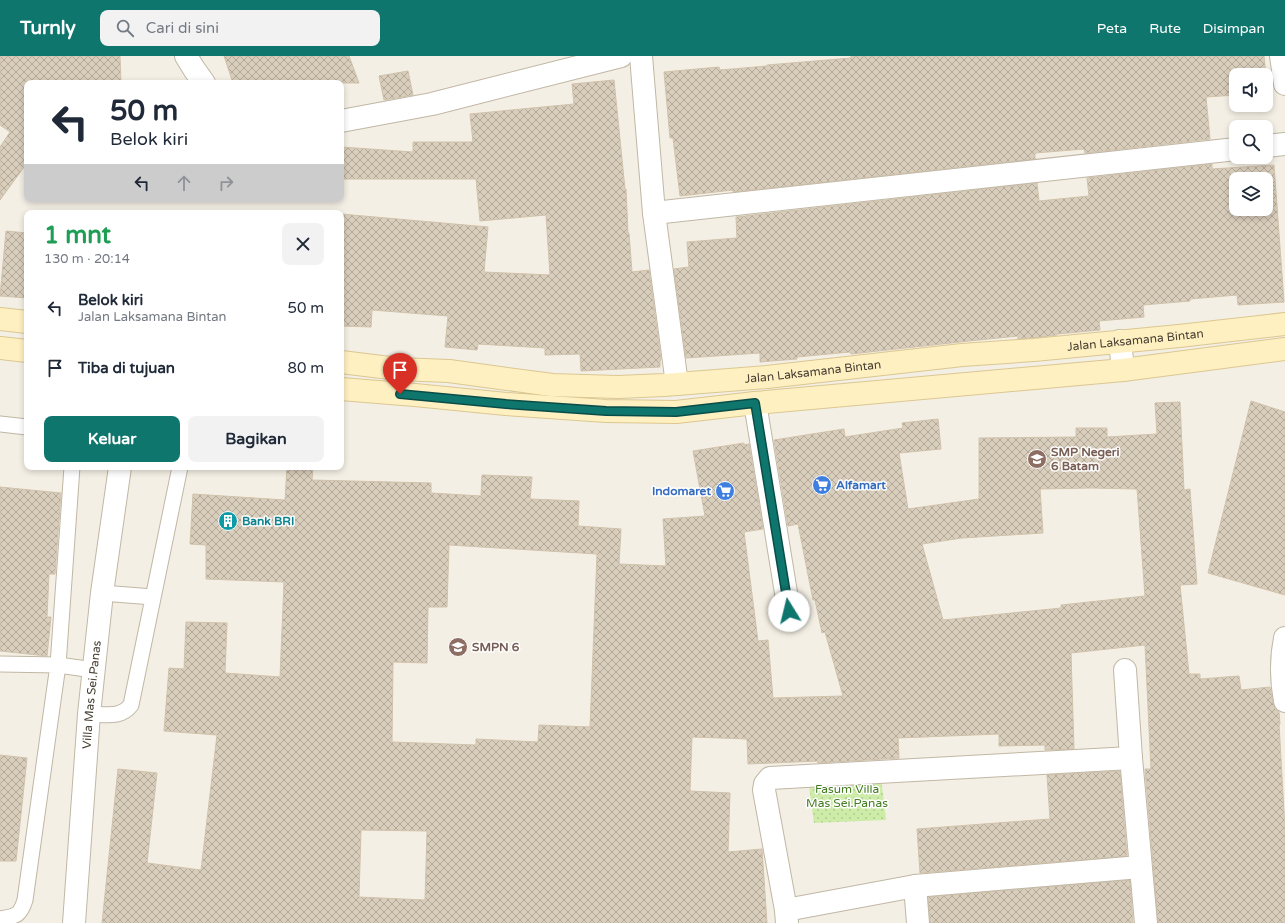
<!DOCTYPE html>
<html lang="id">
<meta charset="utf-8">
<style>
:root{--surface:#fff;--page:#f2f2f3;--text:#1f2937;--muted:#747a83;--accent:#0f766e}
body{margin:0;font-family:"Varela Round",sans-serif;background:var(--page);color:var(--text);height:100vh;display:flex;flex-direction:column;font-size:15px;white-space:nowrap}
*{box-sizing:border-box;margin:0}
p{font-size:13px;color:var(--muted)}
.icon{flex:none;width:22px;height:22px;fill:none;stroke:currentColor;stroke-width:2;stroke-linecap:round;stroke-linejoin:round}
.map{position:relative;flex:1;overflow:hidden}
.drawer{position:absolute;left:24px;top:154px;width:320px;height:260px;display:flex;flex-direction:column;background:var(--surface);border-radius:8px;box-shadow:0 2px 6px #0003}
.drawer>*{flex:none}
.top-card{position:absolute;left:24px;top:24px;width:320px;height:122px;border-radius:8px;box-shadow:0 2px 6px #0003;background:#fff;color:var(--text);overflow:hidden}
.tools{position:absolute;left:1229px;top:12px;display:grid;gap:8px}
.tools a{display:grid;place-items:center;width:44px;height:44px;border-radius:8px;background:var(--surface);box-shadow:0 2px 6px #0003;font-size:20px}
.pin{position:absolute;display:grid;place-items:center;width:34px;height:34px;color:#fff;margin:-41px -17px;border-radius:50% 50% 50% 0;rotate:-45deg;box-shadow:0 0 4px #0007}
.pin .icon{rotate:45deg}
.me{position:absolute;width:44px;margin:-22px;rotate:351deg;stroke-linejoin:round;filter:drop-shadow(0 0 3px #0008)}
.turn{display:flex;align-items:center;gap:14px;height:84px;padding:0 20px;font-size:18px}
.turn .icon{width:52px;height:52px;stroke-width:2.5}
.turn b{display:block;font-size:28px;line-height:34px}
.lanes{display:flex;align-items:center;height:38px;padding:0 20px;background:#0003;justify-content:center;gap:20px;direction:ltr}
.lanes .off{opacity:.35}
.round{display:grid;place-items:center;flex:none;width:42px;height:42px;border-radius:8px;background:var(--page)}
.headline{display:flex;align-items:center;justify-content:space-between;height:68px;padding:0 20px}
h1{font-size:24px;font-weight:800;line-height:30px;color:#1e9e55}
.primary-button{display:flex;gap:8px;margin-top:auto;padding:8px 20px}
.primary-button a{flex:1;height:46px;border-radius:8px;background:var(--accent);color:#fff;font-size:16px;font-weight:800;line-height:46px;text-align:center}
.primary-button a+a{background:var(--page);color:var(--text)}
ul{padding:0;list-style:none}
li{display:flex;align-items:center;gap:12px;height:60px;padding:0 20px}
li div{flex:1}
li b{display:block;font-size:15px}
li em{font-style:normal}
header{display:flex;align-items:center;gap:24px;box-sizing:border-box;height:56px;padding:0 20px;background:var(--accent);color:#fff}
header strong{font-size:19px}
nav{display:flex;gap:22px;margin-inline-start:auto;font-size:14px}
.search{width:280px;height:36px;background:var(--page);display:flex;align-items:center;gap:10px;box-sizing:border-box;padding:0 14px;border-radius:8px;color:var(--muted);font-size:15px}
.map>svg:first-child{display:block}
</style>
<header>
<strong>Turnly</strong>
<div class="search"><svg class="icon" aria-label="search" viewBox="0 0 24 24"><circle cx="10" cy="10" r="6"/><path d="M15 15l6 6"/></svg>Cari di sini</div>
<nav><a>Peta</a><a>Rute</a><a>Disimpan</a></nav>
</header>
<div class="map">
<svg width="1285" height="867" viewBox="0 0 1285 867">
<defs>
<pattern id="park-dots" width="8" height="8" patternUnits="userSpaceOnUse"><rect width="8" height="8" fill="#cdeca8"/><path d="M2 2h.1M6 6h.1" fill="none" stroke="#b1cb91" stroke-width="1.8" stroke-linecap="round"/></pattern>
<pattern id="building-cross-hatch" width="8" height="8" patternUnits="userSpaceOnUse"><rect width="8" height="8" fill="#d9cdbb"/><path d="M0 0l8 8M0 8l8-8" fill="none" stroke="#b2a899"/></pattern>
</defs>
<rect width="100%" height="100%" fill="#f4efe4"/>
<path fill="url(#park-dots)" d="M880,713l6,51 -72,3 -7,-52z"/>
<path fill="url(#building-cross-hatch)" stroke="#d1c2ab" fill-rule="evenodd" d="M0,0h120l1,27h-94v80l-27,37v-53l10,-15 -10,-7z
M224,0h125l10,27h-126z
M851,0h413l2,19h-30v20l-30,2 4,42 -125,14 -1,-4 -49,4v6l-302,33v-2l-53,6 -7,-58h-3l-6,-66 55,-5 1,3 47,-4v-1l84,-7z
M408,15l5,24 -29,5 -5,-24z
M614,24l11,109h1l2,44h1l3,39 17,-2 12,90 -1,1v6l-79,4 -1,-17 -35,1v-7l-67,-4 -1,6 -32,-3 3,-31 -76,-6 -1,17 -30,-1v-112l147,13 -4,45 66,3 -4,-60 -66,6 -4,-42h-135v-32l72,5v-10h60l-3,-28 104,-10 -2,-20z
M1212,108v5l62,-4 10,137 -46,3 -1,-10 -47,4v2l-47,4 1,12 -45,4 1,9 -43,4v1l-24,3 -15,1v-3l-49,5 -118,13 -1,-2 -53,5v2l-37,3v-9l-74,5 -12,-89 15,-2 -2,-25 50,-4 -1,-21 301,-34 2,18 50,-5 -2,-18zM1236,123h30v30h-30z
M6,175l21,2v65l-27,-2z
M1251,345l34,11v183l-77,-22z
M1180,346l4,88 6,-1 7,95 -17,1 9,89h11v5l39,-3 2,14 29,-3 3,16 2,6 4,3 1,12h-1l6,104v95h-127l-13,-154h6l-6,-124 -74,8 3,96 -29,1v-5l-46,1v-12l-101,4 1,20 -81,5v-2l-70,3 -1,-25 -55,-2 -2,54 40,2 -2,59 34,-3 5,74h-665l16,-154 39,4 -10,90 54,7 16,-135 -53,-4 5,-63 15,1 2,-47 41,1 -2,50 55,4 4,-95 -78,-3v-34l-16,-1 3,-50 92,6 2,-33h26l-1,13 119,3v10l50,3 1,-21 50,2 -2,22 49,2 -1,25 43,3 -2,35 47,2 -3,-47 42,-3 -12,-65 51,-8v2l5,-1 14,85 -19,3 14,109 10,-1 5,58 70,-2 -18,-64 -3,1 -7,-33h-2l-15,-76 -10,2 -14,-86 70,-11 1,8 58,-9 -1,-5 36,-4 3,30 -42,4 9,56 71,-10v-61l97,-1v-9h31v9l50,-3 -2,-31zM1091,432l46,1 8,107 -84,9v3l-118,12 -21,-76 40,-6 81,-5 -3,-44zM449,489l148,9 -7,173 -51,-2 -1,17 -62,-3v6l-84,-3 1,-80 34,1 1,-56h19zM361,774l66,1 -2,69 -66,-3z
M0,431l61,6 -6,81h-6l-2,43h4l-4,39 -47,-5z
M0,699l27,3 -11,103h-16z
M1120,715l7,85 -207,17 -3,-44 133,-10 -3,-44z
M1130,824l3,43h-203l-2,-26z"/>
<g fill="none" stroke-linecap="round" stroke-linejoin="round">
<g stroke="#c0b7a5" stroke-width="17">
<path id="lane" d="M0,368l27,3
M102,537l51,4
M0,608l58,1 36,5
M89,658c16,0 31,5 42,-9l49,-238
M0,863c16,-3 20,-3 25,-19l33,-235 14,-198"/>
</g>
<g stroke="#c0b7a5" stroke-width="24">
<g id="street">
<path d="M186,0l8,13 10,14"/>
<path d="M641,0l13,157 23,171"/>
<path d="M1281,0l4,28"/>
<path d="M341,65l91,-17 189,-48"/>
<path d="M1266,90l19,-2"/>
<path d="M654,157l582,-64"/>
<path d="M1120,285l3,29"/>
<path d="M755,347l34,208"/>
<path d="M1285,582c-4,20 -4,42 0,63"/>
<path d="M1125,614l6,88 15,165"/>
<path d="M915,830l3,37"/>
<path d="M786,854l129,-24 225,-19"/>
<path id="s1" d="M74,867l15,-209 13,-121 18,-126"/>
<path d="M787,867l-1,-13 -22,-120 1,-6 5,-6 361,-20"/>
</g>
</g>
<g stroke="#dbc791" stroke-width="24">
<g id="secondary">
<path d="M0,263l27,3"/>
<path d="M0,292l27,3"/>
<path id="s2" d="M341,306l57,7 51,2 103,14 66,2 46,-2 103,-8 195,-22 72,-5 145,-14 106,-12"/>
<path d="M341,333l74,6 91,9 100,7 70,1 79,-9 368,-33 162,-21"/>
</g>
</g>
<use href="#lane" stroke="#fff" stroke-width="15"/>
<use href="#street" stroke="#fff" stroke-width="22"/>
<use href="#secondary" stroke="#fff0c2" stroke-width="22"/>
</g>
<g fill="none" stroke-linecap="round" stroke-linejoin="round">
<g stroke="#0a4d48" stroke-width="10">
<path id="route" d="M400,338l106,10 100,7 70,1 79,-9 34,208"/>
</g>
<use href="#route" stroke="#0f766e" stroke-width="7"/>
</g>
<defs>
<g id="school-disc" transform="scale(1)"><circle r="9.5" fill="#8d6e63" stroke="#fff"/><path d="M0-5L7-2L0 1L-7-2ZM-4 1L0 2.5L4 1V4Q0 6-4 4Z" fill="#fff"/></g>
<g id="supermarket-disc" transform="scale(1)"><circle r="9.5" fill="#3f7fe0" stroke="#fff"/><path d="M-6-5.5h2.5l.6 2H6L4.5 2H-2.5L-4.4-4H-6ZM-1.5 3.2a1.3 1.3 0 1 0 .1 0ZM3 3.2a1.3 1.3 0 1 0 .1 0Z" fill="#fff"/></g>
<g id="building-disc" transform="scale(1)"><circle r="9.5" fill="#0f9aa8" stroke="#fff"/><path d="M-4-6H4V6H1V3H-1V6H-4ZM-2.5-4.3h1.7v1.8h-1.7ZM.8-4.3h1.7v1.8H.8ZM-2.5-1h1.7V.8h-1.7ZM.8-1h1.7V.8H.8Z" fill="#fff"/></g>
</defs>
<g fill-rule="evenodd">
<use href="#school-disc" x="1037" y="403"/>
<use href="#supermarket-disc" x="822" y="429"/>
<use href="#supermarket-disc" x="725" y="435"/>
<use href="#building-disc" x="228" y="465"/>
<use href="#school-disc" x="458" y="591"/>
</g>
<g text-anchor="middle" stroke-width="3" stroke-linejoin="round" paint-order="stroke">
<g font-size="12" fill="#463f33" stroke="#fff">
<text dy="4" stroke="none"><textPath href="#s2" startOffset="798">Jalan Laksamana Bintan</textPath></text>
<text dy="4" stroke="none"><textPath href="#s2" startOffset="474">Jalan Laksamana Bintan</textPath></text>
<text dy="4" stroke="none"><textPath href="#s1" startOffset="229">Villa Mas Sei.Panas</textPath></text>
</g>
<g font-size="12" font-weight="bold" fill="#785e54" stroke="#fff" text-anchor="start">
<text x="1051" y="400">SMP Negeri<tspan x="1051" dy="14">6 Batam</tspan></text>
<text x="472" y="595">SMPN 6</text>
</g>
<g font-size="12" font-weight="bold" fill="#366cbe" stroke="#fff" text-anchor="start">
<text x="836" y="433">Alfamart</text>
<text x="711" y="439" text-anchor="end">Indomaret</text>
</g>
<g font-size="12" font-weight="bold" fill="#0d838f" stroke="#fff" text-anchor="start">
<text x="242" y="469">Bank BRI</text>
</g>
<g font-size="12" fill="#447d21" stroke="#fff">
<text x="847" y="737">Fasum Villa<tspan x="847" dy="14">Mas Sei.Panas</tspan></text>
</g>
</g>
</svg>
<div class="tools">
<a><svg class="icon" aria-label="sound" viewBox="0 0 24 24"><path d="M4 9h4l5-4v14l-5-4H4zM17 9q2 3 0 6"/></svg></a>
<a><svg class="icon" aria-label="search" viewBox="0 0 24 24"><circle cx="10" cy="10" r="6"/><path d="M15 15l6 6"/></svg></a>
<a><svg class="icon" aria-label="layers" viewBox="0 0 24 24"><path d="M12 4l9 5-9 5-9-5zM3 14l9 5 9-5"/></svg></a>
</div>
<div class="pin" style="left:400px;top:338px;background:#d93025"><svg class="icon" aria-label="arrive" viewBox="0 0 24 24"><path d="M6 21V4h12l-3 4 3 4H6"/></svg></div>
<svg class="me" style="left:789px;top:555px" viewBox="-20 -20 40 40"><circle r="19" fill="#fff"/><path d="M0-13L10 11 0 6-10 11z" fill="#0f766e"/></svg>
<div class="top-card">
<div class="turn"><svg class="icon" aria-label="left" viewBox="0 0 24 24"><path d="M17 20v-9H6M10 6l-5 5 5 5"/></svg><div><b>50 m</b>Belok kiri</div></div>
<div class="lanes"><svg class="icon" aria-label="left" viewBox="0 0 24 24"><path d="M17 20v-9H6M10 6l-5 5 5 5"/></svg><svg class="icon off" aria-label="ahead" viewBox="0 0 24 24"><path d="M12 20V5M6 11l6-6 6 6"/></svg><svg class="icon off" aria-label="right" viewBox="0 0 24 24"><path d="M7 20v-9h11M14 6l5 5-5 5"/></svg></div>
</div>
<section class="drawer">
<div class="headline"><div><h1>1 mnt</h1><p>130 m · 20:14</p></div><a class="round"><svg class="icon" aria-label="close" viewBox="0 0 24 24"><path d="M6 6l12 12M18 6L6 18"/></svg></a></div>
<ul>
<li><svg class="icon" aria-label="left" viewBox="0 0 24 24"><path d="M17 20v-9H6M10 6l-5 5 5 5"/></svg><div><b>Belok kiri</b><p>Jalan Laksamana Bintan</p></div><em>50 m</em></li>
<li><svg class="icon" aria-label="arrive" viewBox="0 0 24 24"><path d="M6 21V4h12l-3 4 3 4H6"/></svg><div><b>Tiba di tujuan</b></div><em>80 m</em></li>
</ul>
<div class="primary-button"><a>Keluar</a><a>Bagikan</a></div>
</section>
</div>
